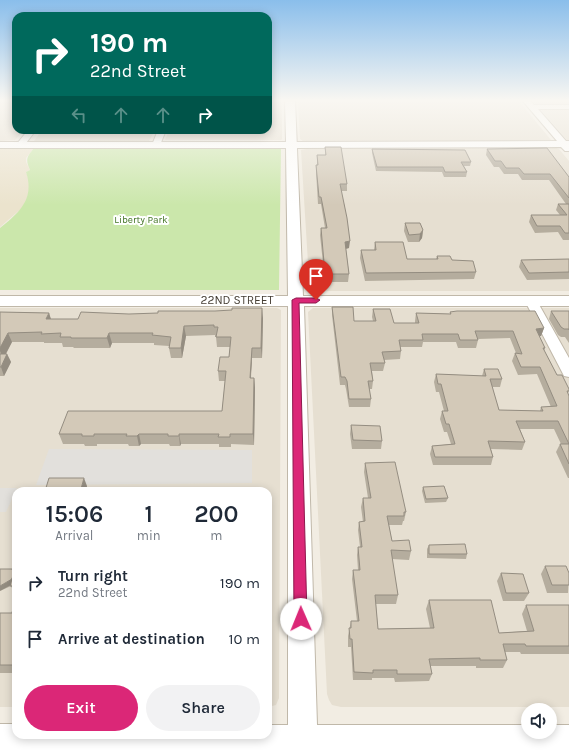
<!DOCTYPE html>
<style>
:root{--surface:#fff;--page:#f2f2f3;--text:#1f2937;--muted:#747a83;--accent:#db2777}
body{margin:0;font-family:Karla,sans-serif;background:var(--page);color:var(--text);height:100vh;display:flex;flex-direction:column;font-size:15px;white-space:nowrap}
*{box-sizing:border-box;margin:0}
p{font-size:13px;color:var(--muted)}
.icon{flex:none;width:22px;height:22px;fill:none;stroke:currentColor;stroke-width:2;stroke-linecap:round;stroke-linejoin:round}
.map{position:relative;flex:1;overflow:hidden}
.panel{position:absolute;left:12px;top:487px;width:260px;height:252px;display:flex;flex-direction:column;background:var(--surface);border-radius:12px;box-shadow:0 2px 10px #0003}
.panel>*{flex:none}
.top-card{position:absolute;left:12px;top:12px;width:260px;height:122px;border-radius:12px;box-shadow:0 2px 10px #0003;background:#00695c;color:#fff;overflow:hidden}
.controls{position:absolute;left:521px;top:703px;display:grid;gap:8px}
.controls a{display:grid;place-items:center;width:36px;height:36px;border-radius:50%;background:var(--surface);box-shadow:0 2px 10px #0003;font-size:20px}
.pin{position:absolute;display:grid;place-items:center;width:34px;height:34px;color:#fff;margin:-41px -17px;border-radius:50% 50% 50% 0;rotate:-45deg;box-shadow:0 0 4px #0007}
.pin .icon{rotate:45deg}
.me{position:absolute;width:44px;margin:-22px;rotate:359deg;stroke-linejoin:round;filter:drop-shadow(0 0 3px #0008)}
.turn{display:flex;align-items:center;gap:14px;height:84px;padding:0 12px;font-size:18px}
.turn .icon{width:52px;height:52px;stroke-width:2.5}
.turn b{display:block;font-size:28px;line-height:34px}
.lanes{display:flex;align-items:center;height:38px;padding:0 12px;background:#0003;justify-content:center;gap:20px;direction:ltr}
.lanes .off{opacity:.35}
.eta{display:flex;justify-content:space-evenly;align-items:center;height:68px;text-align:center}
.eta b{font-size:24px;font-weight:600;line-height:28px}
.button{display:flex;gap:8px;margin-top:auto;padding:8px 12px}
.button a{flex:1;height:46px;border-radius:24px;background:var(--accent);color:#fff;font-size:16px;font-weight:600;line-height:46px;text-align:center}
.button a+a{background:var(--page);color:var(--text)}
ul{padding:0;list-style:none}
li{display:flex;align-items:center;gap:12px;height:56px;padding:0 12px}
li div{flex:1}
li b{display:block;font-size:15px}
li em{font-style:normal}
.map>svg:first-child{display:block}
</style>
<div class="map">
<svg width="569" height="751" viewBox="0 0 569 751">
<rect width="100%" height="100%" fill="#f2ede3"/>
<path fill="#e6dfd1" d="M0,100h16v30h8l-9,10 -15,1z
M268,100h14v39l-1,1h-116l4,-10h99z
M298,100h220l33,40 -248,1 -3,-2z
M532,100h37v5h-32z
M539,108h30v33l-2,-1z
M42,130h113l-6,11h-115z
M556,148l3,1 10,12v130h-242l-12,-5 -6,-7 -8,-129 5,-1z
M0,308h277l4,2 -2,388 -3,7 -8,2v-216h-252v216h-16z
M313,308h256v399h-228l-9,-2 -3,-5 -2,-6 -19,-382z"/>
<path fill="#ebe3cd" d="M0,148h34l-8,10v4l4,8 -4,2 3,9v8l-2,9 -5,10 -22,19z"/>
<path fill="#cbe7ab" d="M34,148h247l-2,142h-279v-62c19,-15 35,-29 26,-56l4,-2c-5,-11 -3,-13 4,-22z"/>
<path fill="#e2e0dc" d="M49,449l203,1v33l-216,2z
M0,488h17l-11,24h-6z"/>
<g fill="none" stroke-linecap="round" stroke-linejoin="round">
<g stroke="#c0b8a9" stroke-width="2">
<path id="minor" d="M522,100h8l4,5h35v4h-31l28,32h3v10h-4l-4,-4 -270,1 -4,-3 4,-3 266,-1z
M28,130h8l-13,17h-6l-1,-2z
M158,130h8l-6,15 -4,3 -4,-3z
M531,297l5,1 1,3 32,57v19l-5,-1 -2,-4 -37,-71 1,-3z"/>
</g>
<g stroke="#c0b8a9" stroke-width="2">
<path id="tertiary" d="M285,100h10l8,196h266v10h-265l13,419h211v7h22v-7h19v26h-569v-27h16v11h252v-10h20v-419h-288v-10h288l-2,-148h-286v-6h286z"/>
</g>
<use href="#minor" fill="#fff" fill-rule="evenodd"/>
<use href="#tertiary" fill="#fff" fill-rule="evenodd"/>
</g>
<path fill="#b5ad9e" d="M325,147l22,37v7h-6l8,57 -3,1 3,25 -1,8h-23l-5,-47 1,-7h4l-4,-24h-3l-2,-32v-7h1v-10h8z
M372,149l99,13 -1,4h-6l3,6 -1,5h-22l-2,-5 -66,-1 -4,-18z
M487,149l82,28v63h-6l-5,-8 -23,1 -6,-11 2,-7h29l-4,-5 2,-6h8l-17,-24h-27l-4,-6h-14l-5,-7h-5l-8,-12z
M405,223l18,7 -1,8 -3,4h-11l-4,-11z
M375,242l32,17h29l1,-3 15,4 24,12 -2,7 -109,2 -5,-23 1,-8h13z
M569,259v20l-42,1 -8,-13 2,-7z
M332,307l22,14h19l-1,-4 1,-8 21,14h21v-2l1,-8 34,1v-2l94,16 -3,8h-2l6,12 -1,3 13,24 12,14 -1,5 1,2v82h-1l-12,-26 4,-8h1l-7,-15h-34l5,13 -3,8 -31,-1 2,8 -2,8h-58l-3,-11 2,-8 19,-2 -4,-12h-3l-4,-13 2,-8h2l-5,-19h-3l-2,-10 2,-8 46,2 2,-7 18,10 -2,8h-8l7,23 41,1 1,-4h10l-14,-33 -19,1 -6,-14 3,-8h1l-6,-15 -32,1v1l-2,8h-18l-2,-6h-33l-1,5h-22l1,4 -1,8 -16,1 1,3 -2,8h-11l1,10 -1,8h-3l2,10 -1,8h-21l-3,-18 -1,-4h-5l-8,-70z
M551,311h18v32l-4,-6h-4l-3,-2 -9,-16z
M0,312l49,1 2,6h27l51,-5 134,4 -1,40h-10l-1,20h3l1,10 -1,57 -23,-1v3h-12v-3h-38l-1,2h-10l-1,-2h-28l-2,2h-10l-1,-2h-31v2h-12l-1,-2h-21l-4,-10 163,-23 3,-30h-6l-1,-10 11,-14 1,-10h-13l-1,-10h-1v-2l-29,1 -4,22h-11l-2,-10v-2l-15,-1v-2h-42l-2,5h-36l-1,-1h-10l-1,-4h-18v-1h-32l-6,12h1l4,8 -7,14h-4z
M351,425l31,16 -1,8h-29l-2,-15z
M365,463l41,49 -2,9h-1l-1,4h-13l3,16 19,10 -2,9 -17,-1 6,36 -2,9h-20l2,25 52,-1 -4,-19 3,-9 70,33 28,-2 -5,-17 4,-9h43v49h-48l-1,-2h-15l2,8 -4,8h-27v-2h-46l2,8 -3,7 -34,1 -1,-4h-22v2h-19l-2,-33h-3v-11l3,-15h6l-5,-42 1,-9h5l-1,-15 1,-8h2l-2,-17 1,-8h4l-2,-15 2,-9h5l-4,-26z
M87,486l-1,5h-41z
M423,487l25,11 -2,4 -21,1 -3,-12z
M429,545l38,9 -1,5 -39,-1v-9z
M545,566l24,7 -1,20h-21l-6,-19z
M16,568v26h-1l-4,-8 -11,5 14,-18z
M501,573l28,20 -5,8h-21l-6,-20z
M16,608v65h-16v-60h12z"/>
<path fill="#948d81" d="M423,230l-1,8 -3,4 1,-8z
M350,241l-1,7 -5,1 1,-7z
M262,308l1,10 -1,40 -1,-10z
M49,313l3,10 -6,-4z
M184,326l2,10 -4,22 -1,-10z
M544,328l-3,8 -8,1 3,-8z
M8,333l4,9 -9,17 -3,-8v-3z
M109,333l3,10 -2,5 -3,-10z
M252,348v10l-2,30v-10z
M7,354l4,8 -7,14 -3,-9z
M254,378l1,10 -1,57 -1,-11z
M139,434l2,10 -2,2 -2,-10z
M179,434l2,10 -1,2 -1,-10z
M84,478l3,8 -1,5h-4l-1,-2z
M16,577v5l-16,9v-5z"/>
<path fill="#d3c9b8" stroke="#948d81" d="M325,147h16l6,37h-7l7,34 3,23 -5,1 4,32h-24l-4,-46h6l-6,-31h-2l-3,-32h2l-1,-10h9z
M547,148l22,29v21l-19,-24h-26l-5,-6h-13l-5,-7h-6l-8,-12z
M372,149l93,1 6,12h-10l6,10h-22l-2,-5h-66z
M558,204h11v29h-4l-5,-7h-23l-6,-11h36z
M405,223h15l3,7 -3,4 -11,1z
M375,242h28l4,17h31l-1,-3h13l2,4 21,1 3,11 -110,1 -5,-23h15z
M569,259v13l-40,1 -8,-13z
M332,307h21l1,14h22l-3,-12h17l4,14h25l-3,-10 35,1 -1,-2 7,-1h78l9,17 -8,1 9,19h-2l14,27h5l7,14v2h-2l2,5v68l-9,-20h9l-11,-23h-42l9,21 -37,-1 5,16h-58l-3,-11 23,-2 -6,-20h-3l-4,-13h6l-7,-27h-3l-2,-10 50,2 -2,-7h14l4,10h-12l9,31 44,1 -2,-4 16,-1 -17,-39h-19l-6,-14 7,1 -9,-23h-38l3,9h-18l-2,-6h-36l1,6h-24l2,11 -19,1 3,11h-15l3,18h-5l3,18h-22l-2,-18 -2,-4h-4z
M232,308h30l-1,40h-9l-2,30h4l-1,56h-23v3h-12l1,-3h-40v2h-11v-2h-29l-2,2h-11l1,-2h-33v2h-12v-2h-23l9,-23h154l4,-40h-8l2,-14h9l2,-20h-15l2,-10h-4v-2l-30,1 -3,22h-12l2,-11 -19,-2 1,-2h-44l-2,5h-36v-1h-11l1,-4 -20,1 1,-2 -34,1 -8,15v-36l49,1 -3,6h32l3,-7 48,2 29,-1v-2h57l17,-1z
M551,311h18v19v-1h-5l-3,-2z
M0,354h7l-6,13h-1z
M351,425l29,1 2,15 -29,-1z
M395,462l11,50h-2v4h-17l5,25 17,-1 2,11 -20,-1 7,45h-23l3,34 56,-1 -5,-28h62l8,33 35,-2 -8,-26h43v41h-43l-1,-2h-22l4,16h-27v-2l-51,1 3,15h-35v-4h-24v3l-19,-1 -2,-33h-2l-1,-11h2v-7h8l-6,-51h7l-2,-23h4l-3,-25 6,-1 -2,-23h8l-6,-35z
M49,478h35l-3,11 -8,1v1h-28z
M444,486l4,12 -22,1 -3,-12z
M184,490h25v1h-26z
M465,544l2,10h-38v-9z
M545,566h21l3,7v12h-17z
M15,568h1v18h-6z
M0,569h12l2,4 -2,6 -12,7z
M501,573l22,1 6,19h-23z
M13,608h3v57h-16v-52h12z"/>
<linearGradient id="sky" x2="0" y2="1"><stop stop-color="#8abeeb"/><stop offset="0.49" stop-color="#f9f7f2"/><stop offset="1" stop-color="#f9f7f2" stop-opacity="0"/></linearGradient>
<rect width="569" height="205" fill="url(#sky)"/>
<path fill="#db2777" stroke="#8e194d" d="M296,298h20l4,2 -4,3h-17l8,316 -2,5 -4,2 -5,-2 -2,-5 -2,-319z"/>
<g text-anchor="middle" stroke-width="4" stroke-linejoin="round" paint-order="stroke">
<g font-size="10" fill="#447527" stroke="#fff">
<text x="141" y="223">Liberty Park</text>
</g>
<g font-size="12" fill="#443d33" stroke="#fff">
<text x="237" y="304">22ND STREET</text>
</g>
</g>
</svg>
<div class="controls">
<a><svg class="icon" aria-label="sound" viewBox="0 0 24 24"><path d="M4 9h4l5-4v14l-5-4H4zM17 9q2 3 0 6"/></svg></a>
</div>
<div class="pin" style="left:316px;top:300px;background:#d93025"><svg class="icon" aria-label="arrive" viewBox="0 0 24 24"><path d="M6 21V4h12l-3 4 3 4H6"/></svg></div>
<svg class="me" style="left:301px;top:619px" viewBox="-20 -20 40 40"><circle r="19" fill="#fff"/><path d="M0-13L10 11 0 6-10 11z" fill="#db2777"/></svg>
<div class="top-card">
<div class="turn"><svg class="icon" aria-label="right" viewBox="0 0 24 24"><path d="M7 20v-9h11M14 6l5 5-5 5"/></svg><div><b>190 m</b>22nd Street</div></div>
<div class="lanes"><svg class="icon off" aria-label="left" viewBox="0 0 24 24"><path d="M17 20v-9H6M10 6l-5 5 5 5"/></svg><svg class="icon off" aria-label="ahead" viewBox="0 0 24 24"><path d="M12 20V5M6 11l6-6 6 6"/></svg><svg class="icon off" aria-label="ahead" viewBox="0 0 24 24"><path d="M12 20V5M6 11l6-6 6 6"/></svg><svg class="icon" aria-label="right" viewBox="0 0 24 24"><path d="M7 20v-9h11M14 6l5 5-5 5"/></svg></div>
</div>
<section class="panel">
<div class="eta">
<div><b>15:06</b><p>Arrival</p></div>
<div><b>1</b><p>min</p></div>
<div><b>200</b><p>m</p></div>
</div>
<ul>
<li><svg class="icon" aria-label="right" viewBox="0 0 24 24"><path d="M7 20v-9h11M14 6l5 5-5 5"/></svg><div><b>Turn right</b><p>22nd Street</p></div><em>190 m</em></li>
<li><svg class="icon" aria-label="arrive" viewBox="0 0 24 24"><path d="M6 21V4h12l-3 4 3 4H6"/></svg><div><b>Arrive at destination</b></div><em>10 m</em></li>
</ul>
<div class="button"><a>Exit</a><a>Share</a></div>
</section>
</div>
